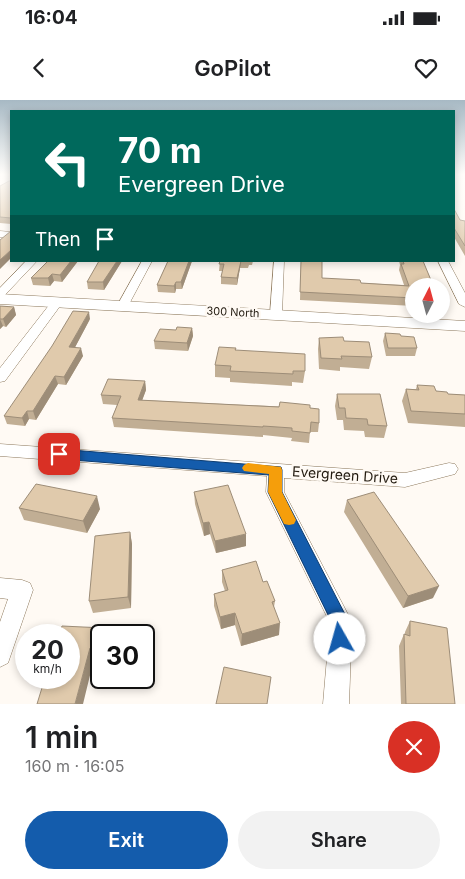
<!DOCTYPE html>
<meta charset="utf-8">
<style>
:root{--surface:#fff;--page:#f2f2f2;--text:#202124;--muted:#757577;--accent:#145cac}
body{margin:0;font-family:Inter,sans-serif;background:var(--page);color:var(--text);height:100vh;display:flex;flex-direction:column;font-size:19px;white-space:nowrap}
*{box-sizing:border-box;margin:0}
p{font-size:16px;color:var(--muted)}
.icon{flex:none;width:28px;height:28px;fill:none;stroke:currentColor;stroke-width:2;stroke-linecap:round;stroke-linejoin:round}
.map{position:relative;height:604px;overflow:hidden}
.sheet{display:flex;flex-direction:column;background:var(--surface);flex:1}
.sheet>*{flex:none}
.banner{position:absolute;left:10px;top:10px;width:445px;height:152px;border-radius:0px;box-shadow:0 2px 8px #0003;background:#00695c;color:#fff;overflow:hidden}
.needle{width:32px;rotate:6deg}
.tools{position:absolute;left:405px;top:178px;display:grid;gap:10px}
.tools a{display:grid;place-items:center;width:45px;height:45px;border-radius:50%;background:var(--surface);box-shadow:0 2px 8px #0003;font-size:25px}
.speed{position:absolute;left:15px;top:524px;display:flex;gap:10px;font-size:25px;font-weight:700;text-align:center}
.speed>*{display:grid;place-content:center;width:65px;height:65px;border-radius:50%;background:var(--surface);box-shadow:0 2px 8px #0003;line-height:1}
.speed small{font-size:12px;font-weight:400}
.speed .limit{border:2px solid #111;border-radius:8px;background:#fff;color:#111}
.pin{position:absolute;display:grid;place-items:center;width:42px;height:42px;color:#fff;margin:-21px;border-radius:10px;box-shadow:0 2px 8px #0006}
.me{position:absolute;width:55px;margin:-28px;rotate:353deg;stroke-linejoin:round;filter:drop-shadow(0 0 4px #0008)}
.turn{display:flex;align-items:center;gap:18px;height:105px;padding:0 25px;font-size:22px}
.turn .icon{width:65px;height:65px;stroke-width:2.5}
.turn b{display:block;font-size:35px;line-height:42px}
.then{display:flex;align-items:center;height:48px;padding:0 25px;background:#0003;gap:10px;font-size:19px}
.round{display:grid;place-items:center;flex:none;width:52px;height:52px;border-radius:26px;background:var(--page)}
.summary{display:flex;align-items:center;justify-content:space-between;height:85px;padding:0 25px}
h1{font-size:30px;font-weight:600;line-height:38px}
.cta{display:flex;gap:10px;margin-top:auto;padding:10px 25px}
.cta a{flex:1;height:58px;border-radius:30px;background:var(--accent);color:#fff;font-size:20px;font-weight:600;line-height:58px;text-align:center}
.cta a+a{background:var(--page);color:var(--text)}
.status{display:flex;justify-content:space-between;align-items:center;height:35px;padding:0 25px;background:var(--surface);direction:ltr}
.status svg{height:14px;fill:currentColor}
header{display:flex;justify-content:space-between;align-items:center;height:65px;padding:0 25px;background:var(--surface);font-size:22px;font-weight:600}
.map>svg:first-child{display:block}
</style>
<div class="status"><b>16:04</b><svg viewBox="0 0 49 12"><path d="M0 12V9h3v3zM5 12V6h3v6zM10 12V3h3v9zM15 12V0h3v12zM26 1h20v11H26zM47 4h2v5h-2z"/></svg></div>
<header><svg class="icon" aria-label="back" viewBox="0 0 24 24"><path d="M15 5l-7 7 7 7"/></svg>GoPilot<svg class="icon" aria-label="heart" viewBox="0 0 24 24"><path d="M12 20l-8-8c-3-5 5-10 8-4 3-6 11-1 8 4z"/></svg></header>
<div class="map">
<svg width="465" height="604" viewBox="0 0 465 604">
<rect width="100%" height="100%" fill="#fffaf4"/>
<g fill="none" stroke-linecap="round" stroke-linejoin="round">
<g stroke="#8d795d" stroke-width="1">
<path id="street" d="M0,131l11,1v6l-11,-1z
M26,161h11l-33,35 -4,1v-9z
M142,161h10l-25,47h-8l-2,-2z
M274,161h10l-2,54 -6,4 -6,-4z
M438,161h10l17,32v14l-6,-3z
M57,199l6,3 -58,79 -5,1v-14l53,-68z
M0,344l405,29 44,-10 6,1 3,5 -3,5 -50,13 -121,-9v14l68,130 -3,82h-26l7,-81 -64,-131 1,-16 -267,-20z
M0,478l22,2 8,3 3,7 -25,73 -8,4v-45l8,-23 -8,-1z"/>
</g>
<g stroke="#8d795d" stroke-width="1">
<path id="secondary" d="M0,194l465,27v10l-465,-27z"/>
</g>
<use href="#street" fill="#fff" fill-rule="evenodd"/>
<use href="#secondary" fill="#fff" fill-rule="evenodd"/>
</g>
<path fill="#c1ae94" d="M11,81v43l-11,-1v-37z
M454,109l6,11 5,1v35l-11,-19z
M48,161h30l-16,21 -8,-1 -4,5 -17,-1 -2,-7z
M122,161l-18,29 -16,-1 -1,-7z
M168,161h24l-10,28h-6l-1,4 -17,-1 -1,-7z
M220,161h33l-1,4h-3l-1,3h-8l-3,17 -16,-1v-7l2,-6h-4z
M301,161h21v17l39,5 43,2 -5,-15 1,-5 -1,-4h24l-9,25v20l-114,-6z
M0,206l14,1 2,8 -10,12 -3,-1 -3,3z
M90,219l-15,28 8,9 -17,29 -8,-1 -22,36 -7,-1 -4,7 -18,-2 -3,-8z
M192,228l1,8 -5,15 -33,-2 -1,-8 22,-11z
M385,233l16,3 16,12 -2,8h-29l-3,-15z
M319,238l25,3 28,16 -3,12 -29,-2v4l-21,-2 -1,-20z
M236,248v3l69,20 -2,12 -11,-1v4l-62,-4v-4l-15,-1v-12z
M145,281l1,9 -4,10 168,8 9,15 -1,9h-8l-1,11 -18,-2 1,-3 -29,-3v2l-149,-10 -2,-9 5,-13 -14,-1 -2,-9z
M417,285l19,6 12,3 17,1v32l-57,-4 -6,-22 4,-12h10z
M337,294l50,32 -3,12 -19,-1 -1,-6 -20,-1 -1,-10h-6l-2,-14z
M194,392l52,54 -30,7 -6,-19 -6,2 -9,-32z
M347,400l86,98 -30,10 -59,-96z
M19,408l81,1 -13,24 -63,-13z
M130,432l2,12 -1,64 -38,5 -4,-12z
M222,470l53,31 -1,6 5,28 -38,11 -6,-21 -14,4 -7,-23v-12l11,-3 -3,-9z
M410,521l45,83h-54l-2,-58 5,-12 1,1v-3z
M104,528l2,7h-5v24h-7l-57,45z"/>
<path fill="#9d8d78" d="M11,150v8l-11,11v-9z
M71,161h7l-16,21 -2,-7z
M117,161h5l-18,29 -1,-8z
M189,161h3l-10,28 -1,-7z
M241,161l-1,7 -3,17v-7z
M52,174l2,7 -4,5 -2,-8z
M176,182v7l-1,4 -1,-7z
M14,207l2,8 -10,12 -3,-8z
M89,212l1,7 -19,36 -2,-8z
M0,219l3,7 -3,3z
M192,228l1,8 -5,15 -1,-8z
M81,248l2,8 -17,29 -2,-8z
M55,276l3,8 -22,36 -3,-9z
M145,281l1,9 -7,19 -1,-9z
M27,311l2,8 -4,7 -3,-8z
M97,396l3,13 -13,24 -4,-12z
M209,422l1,12 -6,2 -1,-13z
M130,432l2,12 -1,64 -3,-11z
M246,434v12l-30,7 -1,-12z
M439,486l-6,12 -30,10 5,-12z
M235,513v12l-14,4 -1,-12z
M280,523l-1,12 -38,11 1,-12z
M104,528l2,7h-4z
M101,538v18l-2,-8z
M90,548l4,11 -11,45h-8z"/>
<path fill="#e0caac" stroke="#9d8d78" d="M9,81h2v37l-11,-1v-31z
M454,109l6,11 5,1v25l-11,-18z
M11,131v19l-11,10v-20z
M48,161h23l-11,14 -8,-1 -4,4h-17z
M99,161h18l-14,21h-16z
M168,161h21l-8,21h-5l-2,4 -17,-1z
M220,161h21l-4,17 -16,-1 3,-13h-5z
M301,161h21v17l38,2 1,3 48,3 -8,-22h3l-1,-3h20l10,24h5l1,1h-25v12l-114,-6z
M0,206l14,1 -11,12h-3z
M73,211l16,1 -20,35 12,1 -17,29 -9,-1 -22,35h-6l-5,7 -18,-2 48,-70z
M177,227l15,1 -5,15 -33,-2 6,-12 16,1z
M385,233l15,1 1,2 13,1 3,11h-29z
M343,237l1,4 25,1 3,15 -31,-1 1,3 -21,-1 -2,-20z
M219,247l17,1 -1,2 70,4v17h-12v3l-63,-3 1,-5 -16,-1z
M108,279l37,2 -7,19 141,7 1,-5 30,3v3l9,1v14l-8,-1 -1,11 -18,-2v-3l-29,-2v1l-151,-9 9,-22 -20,-1z
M417,285l17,1 2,5 11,1 1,2 17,1v19l-54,-3 -5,-22 13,1z
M337,294h43l7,32 -19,-1 -1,-6 -21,-1 -1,-10h-6z
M36,384l61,12 -14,25 -64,-13z
M228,385l18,49 -31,7 -6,-19 -6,1 -9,-31z
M374,392l65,94 -31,10 -61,-96z
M130,432l-2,65 -39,4 6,-65z
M256,461l7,21 4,-1 8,20 -3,1 8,21 -38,11 -7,-21 -15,4 -6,-23 14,-4 -6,-20z
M410,521l37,7 8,76h-49l-2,-70 6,2z
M62,526l42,2 -2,7h-1l-2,13h-9l-15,56h-38l8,-26h24v-43h-10z
M224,567l47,10 -4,27h-51z"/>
<linearGradient id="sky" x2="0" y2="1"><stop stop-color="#a7b9c4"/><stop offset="0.47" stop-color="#fffdfa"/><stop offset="1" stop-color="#fffdfa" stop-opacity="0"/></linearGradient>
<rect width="465" height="158" fill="url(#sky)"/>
<path fill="#145cac" stroke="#0d3c70" d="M59,349l222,18 1,3v22l67,130v17l-3,6 -6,2 -6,-2 -3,-6 1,-16 -64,-131 1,-17 -210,-16 -4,-2 -2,-3 2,-3z"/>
<path fill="#f59e0b" d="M248,363l33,4 1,3v22l14,28 -2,4 -5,1 -5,-1 -16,-32 1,-18 -25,-3 -2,-3 2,-3z"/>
<g text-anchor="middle" stroke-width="5" stroke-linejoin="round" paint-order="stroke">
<g font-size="11" fill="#221a0f" stroke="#fffaf4">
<text transform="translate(233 212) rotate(3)" y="4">300 North</text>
</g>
<g font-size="14" fill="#221a0f" stroke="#fffaf4">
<text transform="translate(345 375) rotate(4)" y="5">Evergreen Drive</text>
</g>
</g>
</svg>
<div class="tools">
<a><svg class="needle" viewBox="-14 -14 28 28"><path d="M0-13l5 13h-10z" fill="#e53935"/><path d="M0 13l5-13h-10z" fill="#757577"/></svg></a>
</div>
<div class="speed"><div>20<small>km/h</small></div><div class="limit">30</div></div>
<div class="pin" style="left:59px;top:354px;background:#d93025"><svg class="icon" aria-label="arrive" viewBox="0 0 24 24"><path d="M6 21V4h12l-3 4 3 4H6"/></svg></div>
<svg class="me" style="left:340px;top:539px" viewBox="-20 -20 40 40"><circle r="19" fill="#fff"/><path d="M0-13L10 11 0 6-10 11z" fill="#145cac"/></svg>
<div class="banner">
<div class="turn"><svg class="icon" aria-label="left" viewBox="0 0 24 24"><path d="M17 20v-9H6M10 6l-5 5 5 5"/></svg><div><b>70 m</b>Evergreen Drive</div></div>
<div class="then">Then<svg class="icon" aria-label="arrive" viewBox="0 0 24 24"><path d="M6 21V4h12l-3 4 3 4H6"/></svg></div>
</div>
</div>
<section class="sheet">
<div class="summary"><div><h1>1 min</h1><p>160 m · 16:05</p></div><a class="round" style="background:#d93025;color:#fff"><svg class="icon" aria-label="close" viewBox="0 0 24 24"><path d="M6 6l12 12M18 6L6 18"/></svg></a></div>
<div class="cta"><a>Exit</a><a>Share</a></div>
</section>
